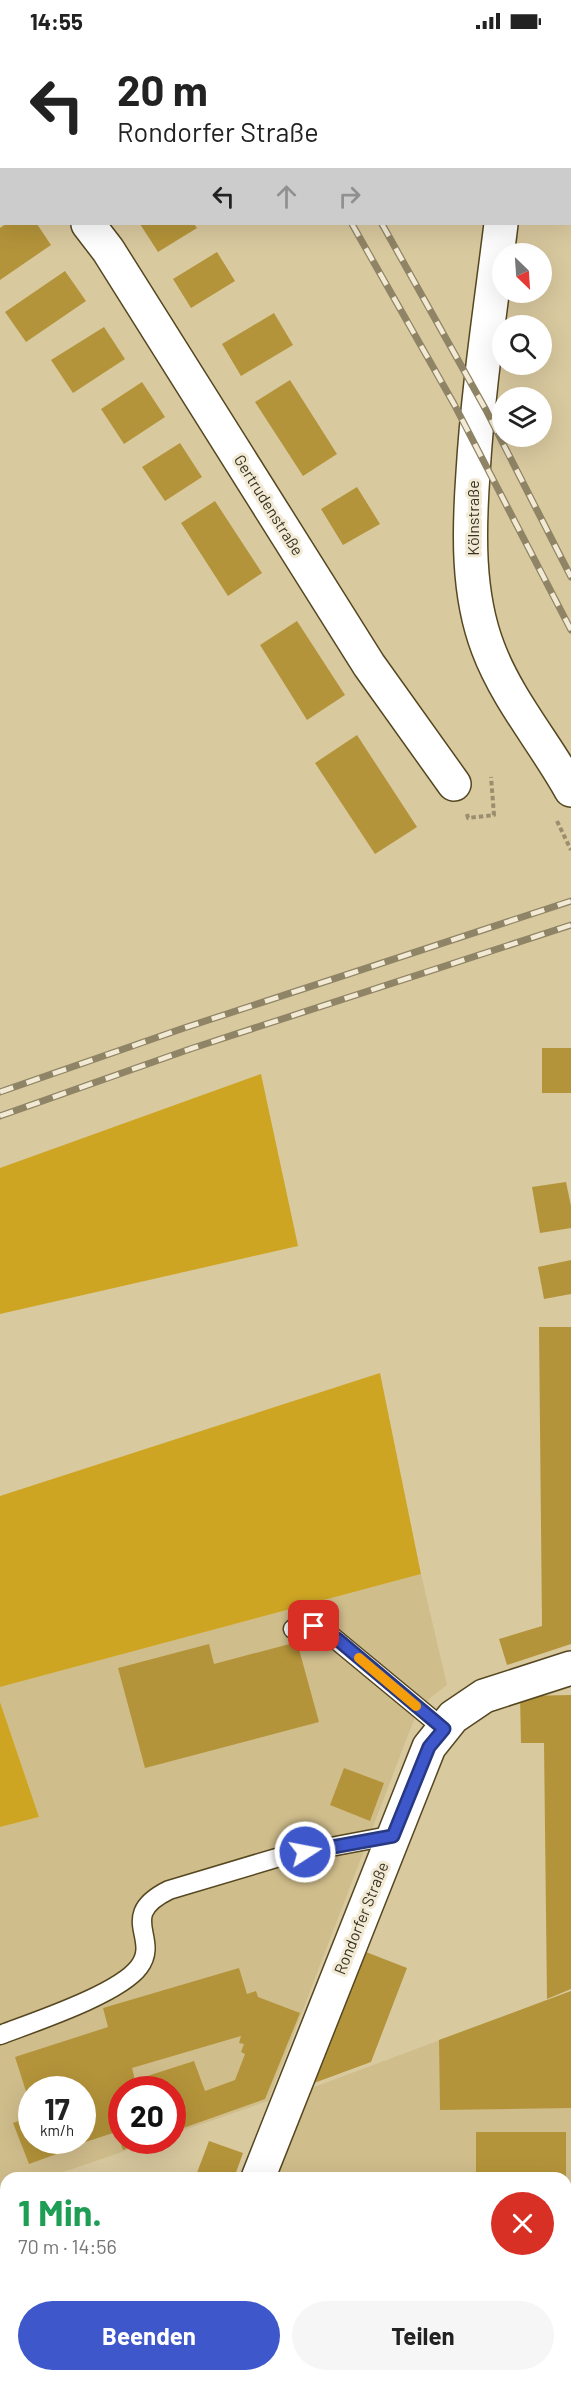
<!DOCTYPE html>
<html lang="de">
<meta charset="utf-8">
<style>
:root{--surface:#fff;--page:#f6f6f6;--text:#222;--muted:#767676;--accent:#3e57ca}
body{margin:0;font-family:Barlow,sans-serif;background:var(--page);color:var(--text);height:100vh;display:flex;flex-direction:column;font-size:22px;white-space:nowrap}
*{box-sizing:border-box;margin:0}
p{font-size:20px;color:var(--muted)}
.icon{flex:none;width:33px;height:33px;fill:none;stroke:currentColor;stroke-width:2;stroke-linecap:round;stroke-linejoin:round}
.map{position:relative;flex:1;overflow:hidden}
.details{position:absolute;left:0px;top:2130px;width:572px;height:210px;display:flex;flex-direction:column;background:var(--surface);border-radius:18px 18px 0 0;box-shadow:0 6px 24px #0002}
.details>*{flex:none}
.hud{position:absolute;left:0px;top:0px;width:572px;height:183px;box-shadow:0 6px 24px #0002;background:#fff;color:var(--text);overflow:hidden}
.needle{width:39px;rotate:155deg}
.controls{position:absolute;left:492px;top:201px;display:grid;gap:12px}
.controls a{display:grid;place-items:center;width:60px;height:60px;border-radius:50%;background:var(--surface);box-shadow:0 6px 24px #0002;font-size:30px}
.speed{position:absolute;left:18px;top:2034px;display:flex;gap:12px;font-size:30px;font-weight:700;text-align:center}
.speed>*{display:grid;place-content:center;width:78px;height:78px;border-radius:50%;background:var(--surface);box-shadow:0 6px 24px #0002;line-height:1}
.speed small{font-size:15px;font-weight:400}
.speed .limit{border:9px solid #d22;background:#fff;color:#111}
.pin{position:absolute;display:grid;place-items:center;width:51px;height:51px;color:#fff;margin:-26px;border-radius:12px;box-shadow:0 3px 9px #0006}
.me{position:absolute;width:66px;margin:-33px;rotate:79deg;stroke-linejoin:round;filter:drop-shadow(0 0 4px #0008)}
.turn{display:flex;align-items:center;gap:21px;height:126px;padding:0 18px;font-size:27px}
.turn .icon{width:78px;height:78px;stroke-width:2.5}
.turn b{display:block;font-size:42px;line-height:51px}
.lanes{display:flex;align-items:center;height:57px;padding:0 18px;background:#0003;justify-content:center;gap:30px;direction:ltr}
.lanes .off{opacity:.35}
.round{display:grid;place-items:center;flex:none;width:63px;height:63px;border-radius:32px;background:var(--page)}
.headline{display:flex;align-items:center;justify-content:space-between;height:102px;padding:0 18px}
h1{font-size:36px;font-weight:700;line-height:45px;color:#1e9e55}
.primary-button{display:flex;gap:12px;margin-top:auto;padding:12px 18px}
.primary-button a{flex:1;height:69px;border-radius:36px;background:var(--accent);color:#fff;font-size:24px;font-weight:700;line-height:69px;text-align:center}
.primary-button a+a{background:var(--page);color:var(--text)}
.status{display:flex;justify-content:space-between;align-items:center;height:42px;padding:0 30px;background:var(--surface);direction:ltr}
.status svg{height:16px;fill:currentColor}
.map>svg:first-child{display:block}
</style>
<div class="status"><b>14:55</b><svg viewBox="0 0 49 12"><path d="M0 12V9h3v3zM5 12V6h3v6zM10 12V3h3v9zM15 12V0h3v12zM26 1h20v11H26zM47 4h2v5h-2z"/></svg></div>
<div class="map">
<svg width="571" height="2340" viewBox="0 0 571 2340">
<rect width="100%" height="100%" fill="#d9c99f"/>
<path fill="#d0bd8c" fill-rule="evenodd" d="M421,1532l26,111 -17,13 -15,19 -147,384 -95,33 -1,-44h-50v50l32,1 -108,37h-40v14l-6,2v-367l39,-10 -39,-115v-15zM32,2048h50v50h-50z
M571,1949v391h-376l2,-6h369v-198h-301l28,-83z"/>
<path fill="#cea523" d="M261,1032l37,172 -298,68v-146z
M380,1331l41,201 -421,113v-191z
M0,1660l39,115 -39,10z"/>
<path fill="#b4943a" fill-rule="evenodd" d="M6,182h31l14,21 -51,35v-52z
M140,182h54l3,4 -39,24z
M217,210l18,29 -44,27 -18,-29z
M65,229l21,30 -60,41 -21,-30z
M274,271l19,32 -52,31 -19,-32z
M104,285l21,32 -52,34 -22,-33z
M290,338l47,74 -34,22 -48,-74z
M142,340l23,35 -41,27 -23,-35z
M180,401l22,34 -37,24 -23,-34z
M357,445l23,37 -37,21 -22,-36z
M215,459l47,72 -34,23 -47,-73z
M297,579l48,74 -38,25 -47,-75z
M357,693l60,92 -42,27 -60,-91z
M542,1006h29v45h-29z
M566,1140l5,24v22l-31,5 -8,-46z
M571,1218v34l-27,5 -6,-32z
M539,1285h32v317l-64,21 -8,-26 43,-13z
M297,1600l22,80 -174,46 -27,-100 91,-24 5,20z
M571,1653v294l-24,10 -3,-256h-23l-1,-47z
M344,1726l40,15 -14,38 -40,-16z
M366,1910l41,16 -36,94 -57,21z
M239,1926l8,26 9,-3 2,6 42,16 -35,86 -93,33v-42h-50v50l26,1 -25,9 -7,-18 -55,18 1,2 -33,12 -16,-41 19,-7v24h50v-50h-50l-1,17 -16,-50 93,-30 -5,-19zM241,1994l-2,7 5,1 -3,8 4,2 -10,26 -30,11 -11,-30 -59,19 -3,-12z
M571,1949v117l-131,2 -1,-70z
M476,2090h90v46h-90z
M209,2099l34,12 -9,25h-39z
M257,2334h284v6h-284z"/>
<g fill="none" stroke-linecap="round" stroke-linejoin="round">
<g stroke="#554720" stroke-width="21">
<path id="service" d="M293,1587l21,-3 9,3 121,100
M0,1993c34,-13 119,-41 139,-68 22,-29 -23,-51 30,-77l114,-34 111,-21"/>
</g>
<g stroke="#554720" stroke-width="36">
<path id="minor" d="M0,57l2,2
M88,182l20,26 261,415 85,119
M258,2136l171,-431 24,-30 31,-21 87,-28
M175,2340l4,-6"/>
</g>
<g stroke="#554720" stroke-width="36">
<path id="secondary" d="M525,2v-2
M501,182c-10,82 -23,165 -28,249 -4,57 -6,120 15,175 19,51 57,95 83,142"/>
</g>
<path stroke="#9a8e6e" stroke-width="4" stroke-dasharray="4.5 3" stroke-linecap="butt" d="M562,2v-2
M467,772l1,4 26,-3 -3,-38
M557,779l14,29"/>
<use href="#service" stroke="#fff" stroke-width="18"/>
<use href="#minor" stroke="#fff" stroke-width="33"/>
<use href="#secondary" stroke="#fff" stroke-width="33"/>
<g stroke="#8f8465" stroke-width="7">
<path id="rail" d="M244,0l1,2
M274,0v2
M352,182l102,180 117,226
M382,182l104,186 85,167
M0,1050l184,-64 387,-127
M0,1074l190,-67 381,-124"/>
</g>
<use href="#rail" stroke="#f2ead5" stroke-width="4.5" stroke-dasharray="14" stroke-linecap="butt"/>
</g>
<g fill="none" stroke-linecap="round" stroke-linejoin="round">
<g stroke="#283983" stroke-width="15">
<path id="route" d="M305,1810l88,-16 36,-89 15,-18 -107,-90 -14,-10 -9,-3"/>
</g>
<use href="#route" stroke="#3e57ca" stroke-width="10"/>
<path stroke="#f59e0b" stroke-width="10" d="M359,1616l57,48"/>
</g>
<g text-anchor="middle" stroke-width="6" stroke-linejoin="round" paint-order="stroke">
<g font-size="16" fill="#383221" stroke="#f2ead5">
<text transform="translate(269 463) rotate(58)" y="6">Gertrudenstraße</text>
<text transform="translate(473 476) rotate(-90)" y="6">Kölnstraße</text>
<text transform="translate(361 1876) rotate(-68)" y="6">Rondorfer Straße</text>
</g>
</g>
</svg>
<div class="controls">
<a><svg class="needle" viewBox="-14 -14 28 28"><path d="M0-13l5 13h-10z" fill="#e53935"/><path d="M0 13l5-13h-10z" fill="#767676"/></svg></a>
<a><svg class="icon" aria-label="search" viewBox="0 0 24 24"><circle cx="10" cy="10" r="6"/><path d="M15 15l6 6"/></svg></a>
<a><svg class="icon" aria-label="layers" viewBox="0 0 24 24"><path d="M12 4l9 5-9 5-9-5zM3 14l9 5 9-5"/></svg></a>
</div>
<div class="speed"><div>17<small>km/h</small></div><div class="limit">20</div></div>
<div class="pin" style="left:314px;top:1584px;background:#d93025"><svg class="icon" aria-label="arrive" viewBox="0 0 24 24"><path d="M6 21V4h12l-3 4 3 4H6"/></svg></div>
<svg class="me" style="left:305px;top:1810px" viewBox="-20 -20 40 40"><circle r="17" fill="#3e57ca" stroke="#fff" stroke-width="3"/><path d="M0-11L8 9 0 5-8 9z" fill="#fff"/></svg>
<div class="hud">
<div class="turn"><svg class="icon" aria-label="left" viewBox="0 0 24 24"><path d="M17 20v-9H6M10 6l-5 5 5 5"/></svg><div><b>20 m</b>Rondorfer Straße</div></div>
<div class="lanes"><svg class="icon" aria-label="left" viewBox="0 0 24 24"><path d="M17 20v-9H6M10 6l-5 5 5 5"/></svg><svg class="icon off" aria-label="ahead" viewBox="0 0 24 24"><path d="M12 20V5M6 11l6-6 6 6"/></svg><svg class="icon off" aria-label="right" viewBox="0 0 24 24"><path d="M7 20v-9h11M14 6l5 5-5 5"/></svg></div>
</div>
<section class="details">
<div class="headline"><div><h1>1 Min.</h1><p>70 m · 14:56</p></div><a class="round" style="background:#d93025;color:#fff"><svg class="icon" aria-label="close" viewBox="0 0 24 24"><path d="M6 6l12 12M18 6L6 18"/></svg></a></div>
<div class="primary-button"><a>Beenden</a><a>Teilen</a></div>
</section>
</div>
